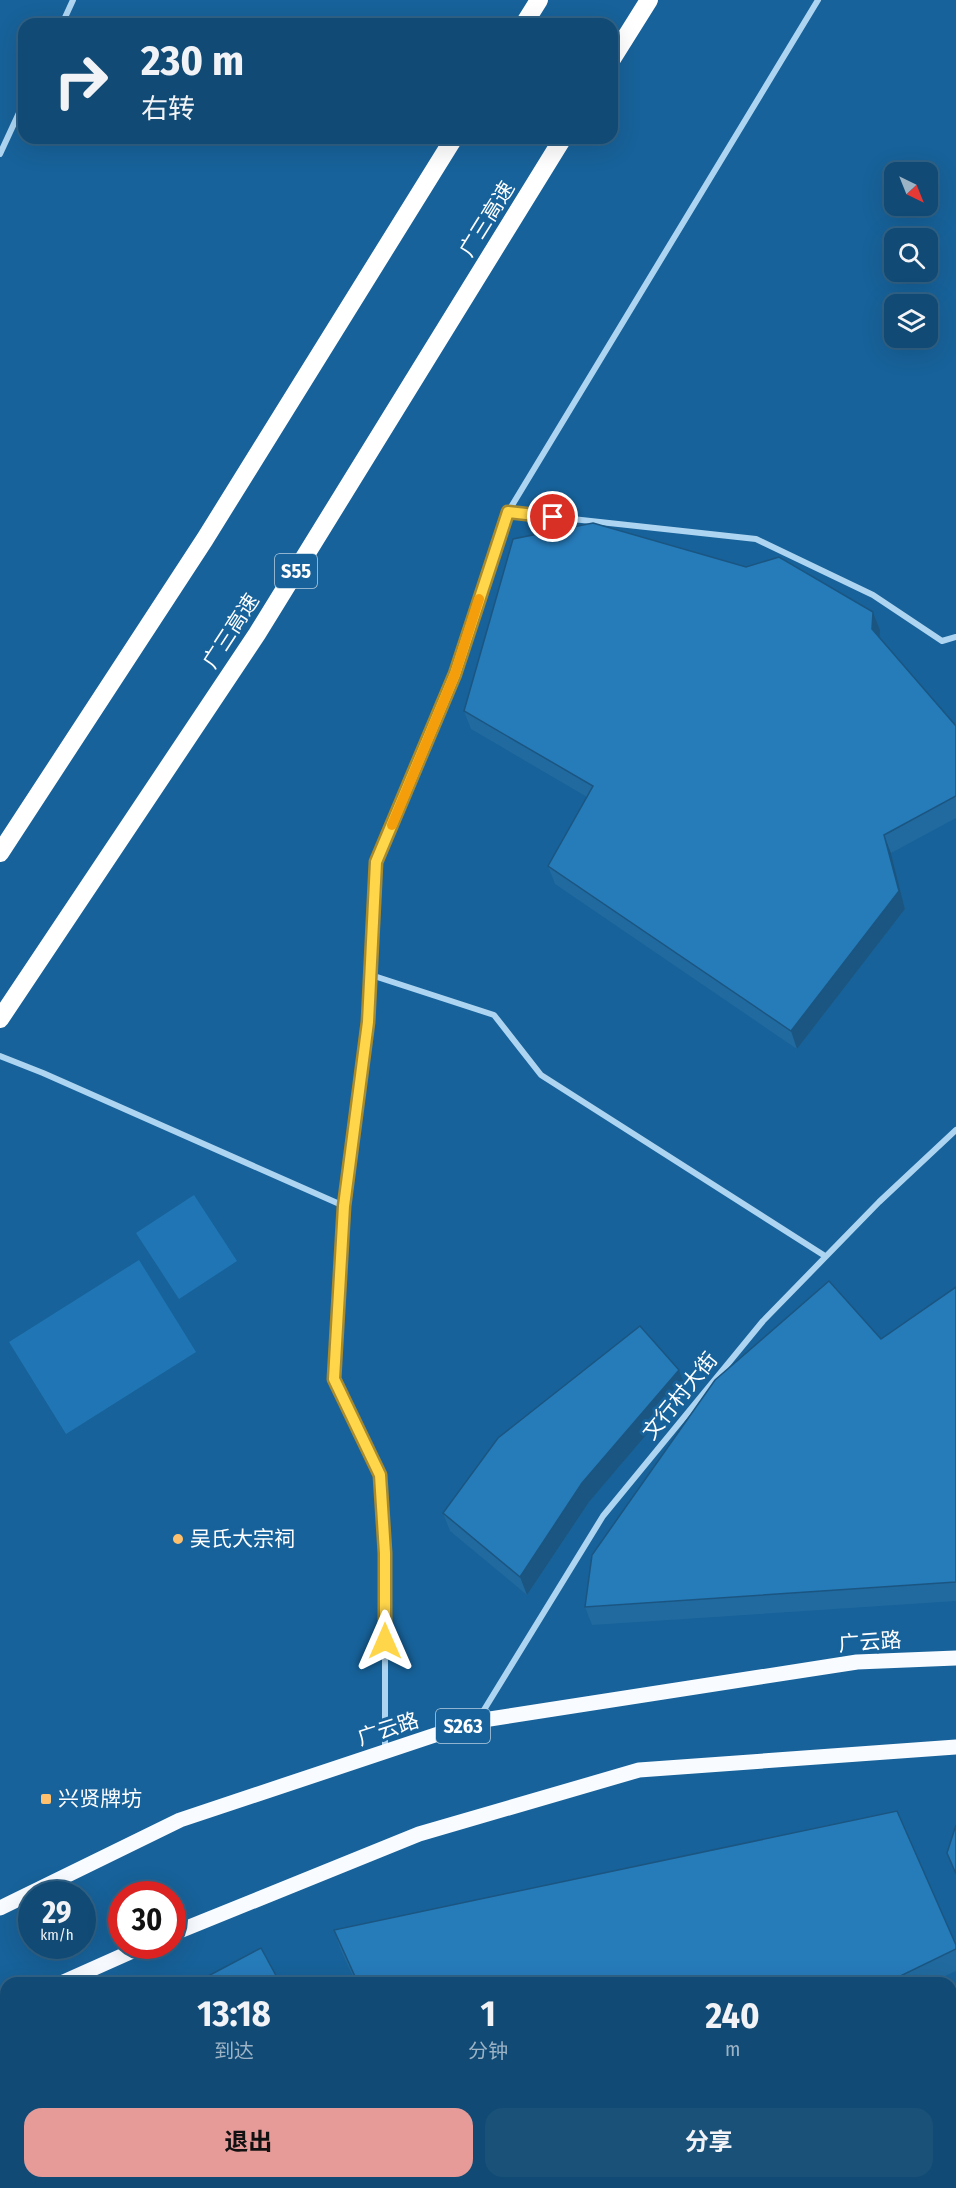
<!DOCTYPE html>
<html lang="zh">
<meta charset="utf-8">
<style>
:root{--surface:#114a74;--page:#1a5179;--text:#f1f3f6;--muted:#9cb3c5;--line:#306286;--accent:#e69b98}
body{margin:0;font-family:"Fira Sans Condensed","Noto Sans SC",sans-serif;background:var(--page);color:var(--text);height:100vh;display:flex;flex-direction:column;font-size:22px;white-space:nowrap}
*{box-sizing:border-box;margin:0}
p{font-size:20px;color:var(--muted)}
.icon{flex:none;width:33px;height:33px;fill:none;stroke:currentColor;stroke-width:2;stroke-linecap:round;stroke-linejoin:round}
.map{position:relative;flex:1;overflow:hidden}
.drawer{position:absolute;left:0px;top:1977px;width:957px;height:212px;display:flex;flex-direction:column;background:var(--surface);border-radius:18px 18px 0 0;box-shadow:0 6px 24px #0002,0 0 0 2px var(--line)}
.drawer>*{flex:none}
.top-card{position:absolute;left:18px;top:18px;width:600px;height:126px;border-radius:18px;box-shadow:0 6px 24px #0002,0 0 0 2px var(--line);background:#114a74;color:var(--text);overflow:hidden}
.needle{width:39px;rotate:137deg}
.buttons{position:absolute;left:884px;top:162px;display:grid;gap:12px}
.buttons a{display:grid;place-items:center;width:54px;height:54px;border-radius:12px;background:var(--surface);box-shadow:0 6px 24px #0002,0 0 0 2px var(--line);font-size:30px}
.speed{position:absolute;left:18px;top:1881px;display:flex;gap:12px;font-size:30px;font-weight:700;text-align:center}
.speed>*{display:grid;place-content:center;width:78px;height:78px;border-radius:50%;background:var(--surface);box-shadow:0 6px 24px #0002,0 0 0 2px var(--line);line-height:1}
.speed small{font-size:15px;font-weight:400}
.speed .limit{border:9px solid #d22;background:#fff;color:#111}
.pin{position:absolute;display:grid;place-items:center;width:51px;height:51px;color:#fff;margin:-26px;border:3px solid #fff;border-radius:50%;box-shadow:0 2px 6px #0007}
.me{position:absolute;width:66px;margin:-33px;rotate:0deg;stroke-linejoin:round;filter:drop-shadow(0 0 4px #0008)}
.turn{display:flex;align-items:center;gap:21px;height:126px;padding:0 24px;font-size:27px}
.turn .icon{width:78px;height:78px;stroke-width:2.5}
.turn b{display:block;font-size:42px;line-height:51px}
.eta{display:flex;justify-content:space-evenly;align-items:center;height:102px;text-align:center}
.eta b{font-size:36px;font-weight:700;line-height:42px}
.action{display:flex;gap:12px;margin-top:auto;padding:12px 24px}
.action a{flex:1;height:69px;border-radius:18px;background:var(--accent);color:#111;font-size:24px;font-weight:700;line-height:69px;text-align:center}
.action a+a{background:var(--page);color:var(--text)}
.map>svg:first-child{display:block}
</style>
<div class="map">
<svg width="956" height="2188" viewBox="0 0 956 2188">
<rect width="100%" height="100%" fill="#17629a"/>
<path fill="#2076b4" d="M194,1195l43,66 -58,38 -43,-66z
M139,1260l57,92 -130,82 -57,-92z"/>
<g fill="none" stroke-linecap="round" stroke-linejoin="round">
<path stroke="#add5f2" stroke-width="6" d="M62,24l11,-24
M0,154l24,-52
M508,512l248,27 117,56 69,46 14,-4
M371,975l123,40 47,60 284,181
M0,1056l43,17 301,133
M479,1718l124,-202 160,-195 116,-119 77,-72
M385,1752v-199l-5,-78 -45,-96 9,-173 24,-184 8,-160 79,-188 53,-162 310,-512"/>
<path stroke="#f8fbff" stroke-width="15" d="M0,1908l180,-88 297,-99 380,-59 99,-4
M172,1934l247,-100 220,-64 317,-23
M61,1983l83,-37
M0,2012l6,-3"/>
<path stroke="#fff" stroke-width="18" d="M524,24l15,-24
M612,59l37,-59
M0,853l205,-314 249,-401
M0,1019l257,-385 306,-496"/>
</g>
<path fill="#216a9f" d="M873,612l7,18 -1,7 77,89v92l-65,35 14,56 -108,140 -242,-165 -7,-18 39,-69 -116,-68 -7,-18z
M956,1287v314l-364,24 -7,-18 296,-268z
M679,1370l7,18 -97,114 -62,93 -77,-64 -7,-18z
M334,1930l622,15v26l-26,12h-574l-16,-35z
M127,2182h123l3,6h-124z
M272,2182h112l3,6h-112z
M446,2182h68l-12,6h-54z"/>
<path fill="#1b5682" d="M873,612l7,18 -1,17 -7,-18z
M884,835l7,18 14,56 -108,140 -6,-18z
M679,1370l7,18 -97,114 -62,93 -7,-18 62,-94z"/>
<path fill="#267bb9" stroke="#1b5682" stroke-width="1.5" d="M593,523l153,44 33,-10 94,55 -1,17 84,97v70l-72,39 15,56 -108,140 -243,-165 45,-80 -129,-75 49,-172z
M829,1281l52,58 75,-52v295l-371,25 7,-52 123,-175z
M640,1326l39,44 -97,113 -62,94 -77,-64 55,-75z
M897,1811l59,134v4l-70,34h-528l-24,-53z
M956,1825v49l-9,-21z
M261,1948l19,35h-85z
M129,2182h121l3,6h-121z
M275,2182h109l3,6h-109z
M447,2182h22l-11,6h-8z
M516,2182h430l3,6h-444z"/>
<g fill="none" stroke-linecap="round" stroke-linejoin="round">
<g stroke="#a68a30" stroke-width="15">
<path id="route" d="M385,1641v-88l-5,-78 -46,-96 10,-173 24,-184 8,-160 79,-188 53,-162 45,5"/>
</g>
<use href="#route" stroke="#ffd54a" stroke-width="10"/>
<path stroke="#f59e0b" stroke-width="10" d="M392,825l63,-151 24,-75"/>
</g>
<g fill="#ffc16e" stroke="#17629a" stroke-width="2">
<circle cx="178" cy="1539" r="6"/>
<rect x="40" y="1793" width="12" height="12" rx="3"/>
</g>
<g text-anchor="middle" stroke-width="6" stroke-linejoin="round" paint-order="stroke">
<g fill="#17629a" stroke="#b9d0e1" stroke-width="1.5">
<rect x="275" y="554" width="42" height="34" rx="4.5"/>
<rect x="436" y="1709" width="54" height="34" rx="4.5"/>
</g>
<g font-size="20" font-weight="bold" fill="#fff">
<text x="296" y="578">S55</text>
<text x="463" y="1733">S263</text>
</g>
<g font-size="21" fill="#fff" stroke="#17629a">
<text transform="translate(487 219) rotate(-58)" y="7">广三高速</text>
<text transform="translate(231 631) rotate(-57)" y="7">广三高速</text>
<text transform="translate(680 1396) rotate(-51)" y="7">文行村大街</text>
<text transform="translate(870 1642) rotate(-4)" y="7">广云路</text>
<text transform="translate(388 1729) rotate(-18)" y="7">广云路</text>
</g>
<g font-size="21" fill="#fff" stroke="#17629a" text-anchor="start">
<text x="190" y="1546">吴氏大宗祠</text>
<text x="58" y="1806">兴贤牌坊</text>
</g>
</g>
</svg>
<div class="buttons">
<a><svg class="needle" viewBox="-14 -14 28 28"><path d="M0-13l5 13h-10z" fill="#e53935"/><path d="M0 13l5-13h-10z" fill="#9cb3c5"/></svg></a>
<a><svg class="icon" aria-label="search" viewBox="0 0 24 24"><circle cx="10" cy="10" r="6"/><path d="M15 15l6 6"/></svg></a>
<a><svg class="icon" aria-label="layers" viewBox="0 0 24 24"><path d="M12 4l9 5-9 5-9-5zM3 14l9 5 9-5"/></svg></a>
</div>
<div class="speed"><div>29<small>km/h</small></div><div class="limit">30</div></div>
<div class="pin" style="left:553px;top:517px;background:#d93025"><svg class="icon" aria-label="arrive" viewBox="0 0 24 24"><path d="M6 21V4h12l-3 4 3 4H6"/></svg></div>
<svg class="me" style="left:385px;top:1641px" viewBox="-20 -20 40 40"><path d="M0-17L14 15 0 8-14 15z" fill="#ffd54a" stroke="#fff" stroke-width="4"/></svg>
<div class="top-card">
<div class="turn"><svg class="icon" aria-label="right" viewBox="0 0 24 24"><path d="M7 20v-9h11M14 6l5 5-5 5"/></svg><div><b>230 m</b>右转</div></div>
</div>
<section class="drawer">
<div class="eta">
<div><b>13:18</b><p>到达</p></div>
<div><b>1</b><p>分钟</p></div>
<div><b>240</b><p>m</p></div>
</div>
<div class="action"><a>退出</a><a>分享</a></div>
</section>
</div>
